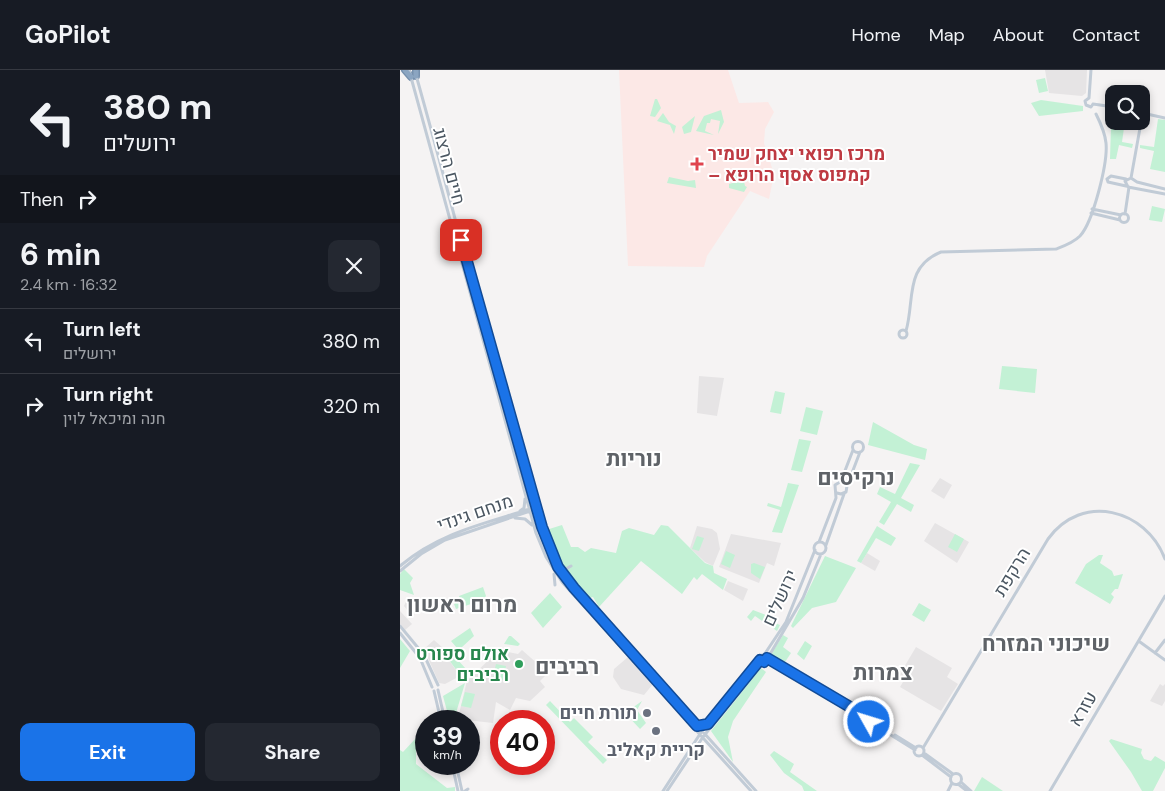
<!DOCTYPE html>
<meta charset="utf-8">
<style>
:root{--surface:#171b24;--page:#242831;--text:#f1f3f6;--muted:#9ea1a6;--line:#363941;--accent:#1a73e8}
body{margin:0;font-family:"DM Sans",Heebo,sans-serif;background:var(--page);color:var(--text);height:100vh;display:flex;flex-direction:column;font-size:19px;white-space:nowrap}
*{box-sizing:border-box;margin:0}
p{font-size:16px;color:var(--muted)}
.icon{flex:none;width:28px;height:28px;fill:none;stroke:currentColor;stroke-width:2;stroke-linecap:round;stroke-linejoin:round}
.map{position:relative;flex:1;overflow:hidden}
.drawer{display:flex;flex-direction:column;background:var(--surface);width:400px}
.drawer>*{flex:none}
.banner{background:#171b24;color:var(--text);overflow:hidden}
.buttons{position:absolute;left:705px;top:15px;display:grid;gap:10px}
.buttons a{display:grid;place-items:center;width:45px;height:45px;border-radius:10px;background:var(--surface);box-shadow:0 2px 8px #0003;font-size:25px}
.speed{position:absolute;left:15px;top:640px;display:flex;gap:10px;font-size:25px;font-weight:700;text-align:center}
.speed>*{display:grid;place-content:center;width:65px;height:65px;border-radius:50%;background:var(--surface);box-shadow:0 2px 8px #0003;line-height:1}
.speed small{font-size:12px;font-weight:400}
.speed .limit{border:8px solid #d22;background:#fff;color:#111}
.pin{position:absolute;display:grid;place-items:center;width:42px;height:42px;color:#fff;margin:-21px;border-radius:10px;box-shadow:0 2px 8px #0006}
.me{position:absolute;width:55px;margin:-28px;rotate:309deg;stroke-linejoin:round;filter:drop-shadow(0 0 4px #0008)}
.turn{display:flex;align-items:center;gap:18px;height:105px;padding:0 20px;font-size:22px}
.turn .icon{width:65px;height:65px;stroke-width:2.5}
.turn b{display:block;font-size:35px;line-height:42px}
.then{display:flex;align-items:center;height:48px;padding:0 20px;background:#0003;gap:10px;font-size:19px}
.round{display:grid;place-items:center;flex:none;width:52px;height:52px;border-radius:10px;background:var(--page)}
.head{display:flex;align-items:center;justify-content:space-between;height:85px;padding:0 20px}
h1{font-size:30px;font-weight:700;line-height:38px}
.action{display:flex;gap:10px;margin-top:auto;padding:10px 20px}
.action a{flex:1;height:58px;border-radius:10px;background:var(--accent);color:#fff;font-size:20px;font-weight:700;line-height:58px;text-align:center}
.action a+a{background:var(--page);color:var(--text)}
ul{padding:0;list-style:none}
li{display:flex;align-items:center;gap:15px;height:65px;padding:0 20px;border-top:1px solid var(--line)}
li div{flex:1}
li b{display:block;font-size:19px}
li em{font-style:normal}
header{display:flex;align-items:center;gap:30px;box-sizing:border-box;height:70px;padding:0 25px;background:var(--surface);border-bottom:1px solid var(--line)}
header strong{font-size:24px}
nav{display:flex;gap:28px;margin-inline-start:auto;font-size:18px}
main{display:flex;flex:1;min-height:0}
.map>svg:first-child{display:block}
</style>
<header>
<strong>GoPilot</strong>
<nav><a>Home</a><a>Map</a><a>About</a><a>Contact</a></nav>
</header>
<main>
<section class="drawer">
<div class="banner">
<div class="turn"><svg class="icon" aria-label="left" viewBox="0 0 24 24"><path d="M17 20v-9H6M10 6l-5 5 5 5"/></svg><div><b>380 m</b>ירושלים</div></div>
<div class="then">Then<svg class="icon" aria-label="right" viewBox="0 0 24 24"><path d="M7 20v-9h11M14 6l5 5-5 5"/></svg></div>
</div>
<div class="head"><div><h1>6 min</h1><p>2.4 km · 16:32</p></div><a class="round"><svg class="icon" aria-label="close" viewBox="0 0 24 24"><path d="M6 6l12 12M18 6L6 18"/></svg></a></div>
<ul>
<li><svg class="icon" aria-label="left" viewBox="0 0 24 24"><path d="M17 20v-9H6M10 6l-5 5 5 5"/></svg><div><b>Turn left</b><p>ירושלים</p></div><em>380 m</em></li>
<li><svg class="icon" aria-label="right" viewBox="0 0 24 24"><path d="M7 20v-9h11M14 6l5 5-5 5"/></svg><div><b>Turn right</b><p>חנה ומיכאל לוין</p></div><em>320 m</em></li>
</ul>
<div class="action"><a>Exit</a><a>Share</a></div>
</section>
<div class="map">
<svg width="765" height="721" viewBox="0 0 765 721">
<rect width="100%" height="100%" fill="#f5f3f3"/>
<path fill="#e6e4e5" d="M645,0h42l-1,23 -4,3 -33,-3z
M299,306l25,2 -7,38 -20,-3z
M540,408l12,7 -8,14 -13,-8z
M535,453l34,19 -12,21 -33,-22z
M297,456l15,3 5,4 3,16 -7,17 -8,-4 -15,-14z
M331,464l50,9 -7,23 -7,-3 -8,20 -40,-16z
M467,483l13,8 -5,10 -14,-8z
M328,511l20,8 -5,12 -19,-11z
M8,527l8,3 3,11 -7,5 -8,-10z
M0,541l12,13 -7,6 -5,-6z
M34,570l18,16 -3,4 11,16 -15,8 -6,-1 -15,-34z
M516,577l36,21 -5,9 11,7 -17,27 -41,-24 3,-5 -6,-3z
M99,580l19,4 4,-4 26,23 -8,8 5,6 -15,14 -14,-3 -6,12 -14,-8 -3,21 -27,-3 1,-4 -8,-2 8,-33z
M228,587l25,27 -9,11 -23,-6 -8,-12 1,-8z
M760,614l3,2 2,-2v17l-3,5 -12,-5z"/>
<path fill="#fce8e6" d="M219,0h109l11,33 29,-1 6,10 -9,17 -1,14 10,31 -5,25 -19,-8 -43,65 -3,11 -76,-1z"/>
<path fill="#c3f1d5" d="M645,8l3,13 -9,2 -3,-13z
M255,29h2l4,9 -6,9 -5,-1z
M641,30l42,6v5l-44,5 -8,-13z
M321,40l3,12 -6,12 2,-13 -9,-2 -1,4h-3l-2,8 9,4 -18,-4 8,-15z
M263,43l6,9 7,4 -2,8 -4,-9 -13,-4z
M295,46l-4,16 -7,2 -2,-7z
M758,49l7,1v52l-15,-3 4,-18 -14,-3v-3l14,2z
M711,56l13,2 -2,14 11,2 -1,4 -13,-3 -3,14h-6z
M339,104l4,3 2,9 2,1 -3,5 -15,-4v-4l7,-2 -2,-7z
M269,107l19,4 7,-1 1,8 -29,-5z
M752,136l13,3 -3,13 -13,-2z
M602,296l35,3 -2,24 -36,-4z
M375,321l10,2 -4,21 -11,-2z
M406,337l17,4 -6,24 -17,-4z
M473,352l41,23 13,4 -2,11 -57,-15z
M399,369l12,2 -9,31 -11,-2z
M510,393l10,2 -19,33 13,7 -3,7 -14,-8 -13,21 -5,-3 12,-20 -14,-8 3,-7 15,7z
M388,413l11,2 -17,48 -10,-1 8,-22 -13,-4 1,-3 13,4z
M162,455l9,22h7l7,5 6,-4 25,5 6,-22 7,-3 25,7 7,-10 7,1 37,37 8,3 1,7 13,6 -4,11 -21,-16 -5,6 -3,-3 -12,17 -41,-33 -42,46 -6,-10 -3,1 -28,-29 -16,-39z
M477,456l19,12 -5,8 -15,-8 -15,25 -4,-2z
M555,464l9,5 -7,13 -9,-5z
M297,466l7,2 -5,13 -7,-2z
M326,481l9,4 -5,13 -9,-4z
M699,485h4l-3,8 12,8 2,5 9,-2 -5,15h-3l-4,5 3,3 -4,7 -35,-21 11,-19z
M425,486l31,12 -20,34 -24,6 -19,20 -2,-2z
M354,493l11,4 -5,12 -9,-6v-9z
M4,499l9,9 -3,5 4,12 -14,-5v-16z
M83,517l3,9 -3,4 -27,9 -2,-5 6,-5 -1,-3z
M150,523l12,14 -19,21 -12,-15z
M519,533l12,7 -7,12 -12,-7z
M353,540l18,7 -1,4 10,4 -3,6 -22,-15 -4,5 -4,-4z
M70,558l4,8 -13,12h-4l-6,-7z
M383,565l5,3 -5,9 8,6 -8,12 -14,-7z
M109,566h2l9,8 -2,2 -14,-2z
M0,569l10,12 -10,17z
M405,571l7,5 -8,14 -7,-6z
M62,583l-5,6 9,10 -6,6 -11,-15z
M96,594l10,2 -3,14 -10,-3z
M361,598l5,4 -33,49 -5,16 5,25 -22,-31z
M65,613l-9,30 -9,-2 -4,-15z
M65,622l10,2 -4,14 -10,-2z
M150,631l20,21 4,-4 19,19 -5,5 19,18 -4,4 -57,-59z
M242,631l-5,9 9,13 -6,6 -15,-16z
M16,668v26l31,24 8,-1v4h-55v-41l3,2z
M711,669l31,10 -1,4 3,6 7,2 4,-5 10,6v6l-12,23h-11l-11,-19 -22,-31z
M374,681l20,13 -4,8 27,19h-13l-2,-5 -18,-13 -14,-18z
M582,707l21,14h-29z"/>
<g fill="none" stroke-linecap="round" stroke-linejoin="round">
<g stroke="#7690ad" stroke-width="8">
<path id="highway" d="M5,0l6,7
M16,6v-6"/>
</g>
<path stroke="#c1cbd6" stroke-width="3" d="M9,0l127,463 10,24 16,25 189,209
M16,5c33,117 62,235 96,352 16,54 26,117 62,161l182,203
M689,28l2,-28
M689,28l-4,3 1,4 5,2 2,-3
M693,34l21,3
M741,39l5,1 1,4
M747,44l18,4
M731,108l11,-61
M731,108l-6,3 3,6 37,7
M731,108l6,4 28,7
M707,109l1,3 18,4
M707,109l4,-3 15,3
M692,139l29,6
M691,143l29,7
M719.5 148a4.5 4.5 0 1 1 9 0a4.5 4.5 0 1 1-9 0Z
M725,144l4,-27
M499 264a4 4 0 1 1 8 0a4 4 0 1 1-8 0Z
M506,261c9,-31 -2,-64 35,-79l115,-3c8,-3 17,-6 24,-13 13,-14 28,-73 26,-93 -1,-10 -5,-19 -10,-29
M452.5 377a5.5 5.5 0 1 1 11 0a5.5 5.5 0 1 1-11 0Z
M441,411l12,-31
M447,416l13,-34
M120,441l4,-3 1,-9
M115,448l10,1 7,6
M419,472l17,-44 -1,-13 5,-3 4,1 3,3 -1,6 -5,2 -4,-1
M414 478a6 6 0 1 1 12 0a6 6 0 1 1-12 0Z
M426,475l18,-51
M0,496c39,-33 83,-42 130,-57
M159,497l5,3 7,-4
M0,501l21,-17 24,-14 91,-31
M154,504l1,11
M0,556l24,29 14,30
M0,563l20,25 12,29
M740,572l25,18
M755,583l10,-13
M364,585l22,-33 29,-72
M367,587l-5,-2 -2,5 6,1 37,-63 18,-44
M367,588l100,59
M366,591l39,21
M38,620l7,31
M34,621l7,30
M429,627l14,8
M466.5 650a2.5 2.5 0 1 1 5 0a2.5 2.5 0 1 1-5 0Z
M470,652l45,28
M495,665l21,13
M514 681a5 5 0 1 1 10 0a5 5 0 1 1-10 0Z
M523,678l125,-209c34,-47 98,-30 117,20
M524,683l29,21
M522,685l29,22
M52,694l6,27
M56,694l6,27
M550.5 709a5.5 5.5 0 1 1 11 0a5.5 5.5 0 1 1-11 0Z
M561,712l10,9
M558,714l9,7
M65,721l3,-2
M263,721l37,-57 60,-74
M267,721l36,-54 59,-75
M548,721l4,-8
M650,721l115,-195"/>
<use href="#highway" stroke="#8ba5c1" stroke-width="5"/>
</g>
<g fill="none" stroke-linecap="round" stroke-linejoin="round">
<g stroke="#114b97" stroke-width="12">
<path id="route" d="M61,170l81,287 16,40 16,21 123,138 11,-2 52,-64 4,2 3,-4 100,59 -1,3 3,2"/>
</g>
<use href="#route" stroke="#1a73e8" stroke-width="9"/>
</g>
<path fill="#e0444e" stroke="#fff" stroke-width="2" d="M294.5 86.5h5v5h5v5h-5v5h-5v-5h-5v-5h5z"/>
<circle fill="#2e9e5b" stroke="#fff" stroke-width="2" cx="119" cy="594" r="5"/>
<g fill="#6b7280" stroke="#fff" stroke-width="2">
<circle cx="247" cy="643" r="5"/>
<circle cx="256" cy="661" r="5"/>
</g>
<g text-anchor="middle" stroke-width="4" stroke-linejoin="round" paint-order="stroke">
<g font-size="18" font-weight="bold" fill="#be3a42" stroke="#fff" text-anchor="start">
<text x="308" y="90">מרכז רפואי יצחק שמיר<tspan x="308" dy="21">– קמפוס אסף הרופא</tspan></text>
</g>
<g font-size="18" fill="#4a5661" stroke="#fff">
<text transform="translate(49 96) rotate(75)" y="6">חיים הרצוג</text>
<text transform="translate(75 443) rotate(-19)" y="6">מנחם גינדי</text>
<text transform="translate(612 502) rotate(-59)" y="6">הרקפת</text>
<text transform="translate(380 528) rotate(-65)" y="6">ירושלים</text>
<text transform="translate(683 639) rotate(-59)" y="6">עזרא</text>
</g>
<g font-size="18" font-weight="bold" fill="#27864d" stroke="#fff" text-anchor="end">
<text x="109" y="590">אולם ספורט<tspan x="109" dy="21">רביבים</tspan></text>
</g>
<g font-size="18" font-weight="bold" fill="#5b616d" stroke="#fff" text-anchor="end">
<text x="237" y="649">תורת חיים</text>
<text x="256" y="686" text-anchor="middle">קריית קאליב</text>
</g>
<g font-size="22" font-weight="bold" fill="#5f6368" stroke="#fff">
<text x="234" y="396">נוריות</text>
<text x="456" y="415">נרקיסים</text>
<text x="62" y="542">מרום ראשון</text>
<text x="646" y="581">שיכוני המזרח</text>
<text x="167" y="604">רביבים</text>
<text x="483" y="610">צמרות</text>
</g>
</g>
</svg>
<div class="buttons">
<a><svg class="icon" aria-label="search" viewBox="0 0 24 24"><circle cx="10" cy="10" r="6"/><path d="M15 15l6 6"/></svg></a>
</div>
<div class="speed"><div>39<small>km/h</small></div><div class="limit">40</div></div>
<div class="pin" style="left:61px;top:170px;background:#d93025"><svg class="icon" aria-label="arrive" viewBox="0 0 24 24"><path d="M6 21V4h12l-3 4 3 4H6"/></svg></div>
<svg class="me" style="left:469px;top:652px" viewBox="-20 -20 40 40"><circle r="17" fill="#1a73e8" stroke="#fff" stroke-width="3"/><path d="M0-11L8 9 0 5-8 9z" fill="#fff"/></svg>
</div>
</main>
